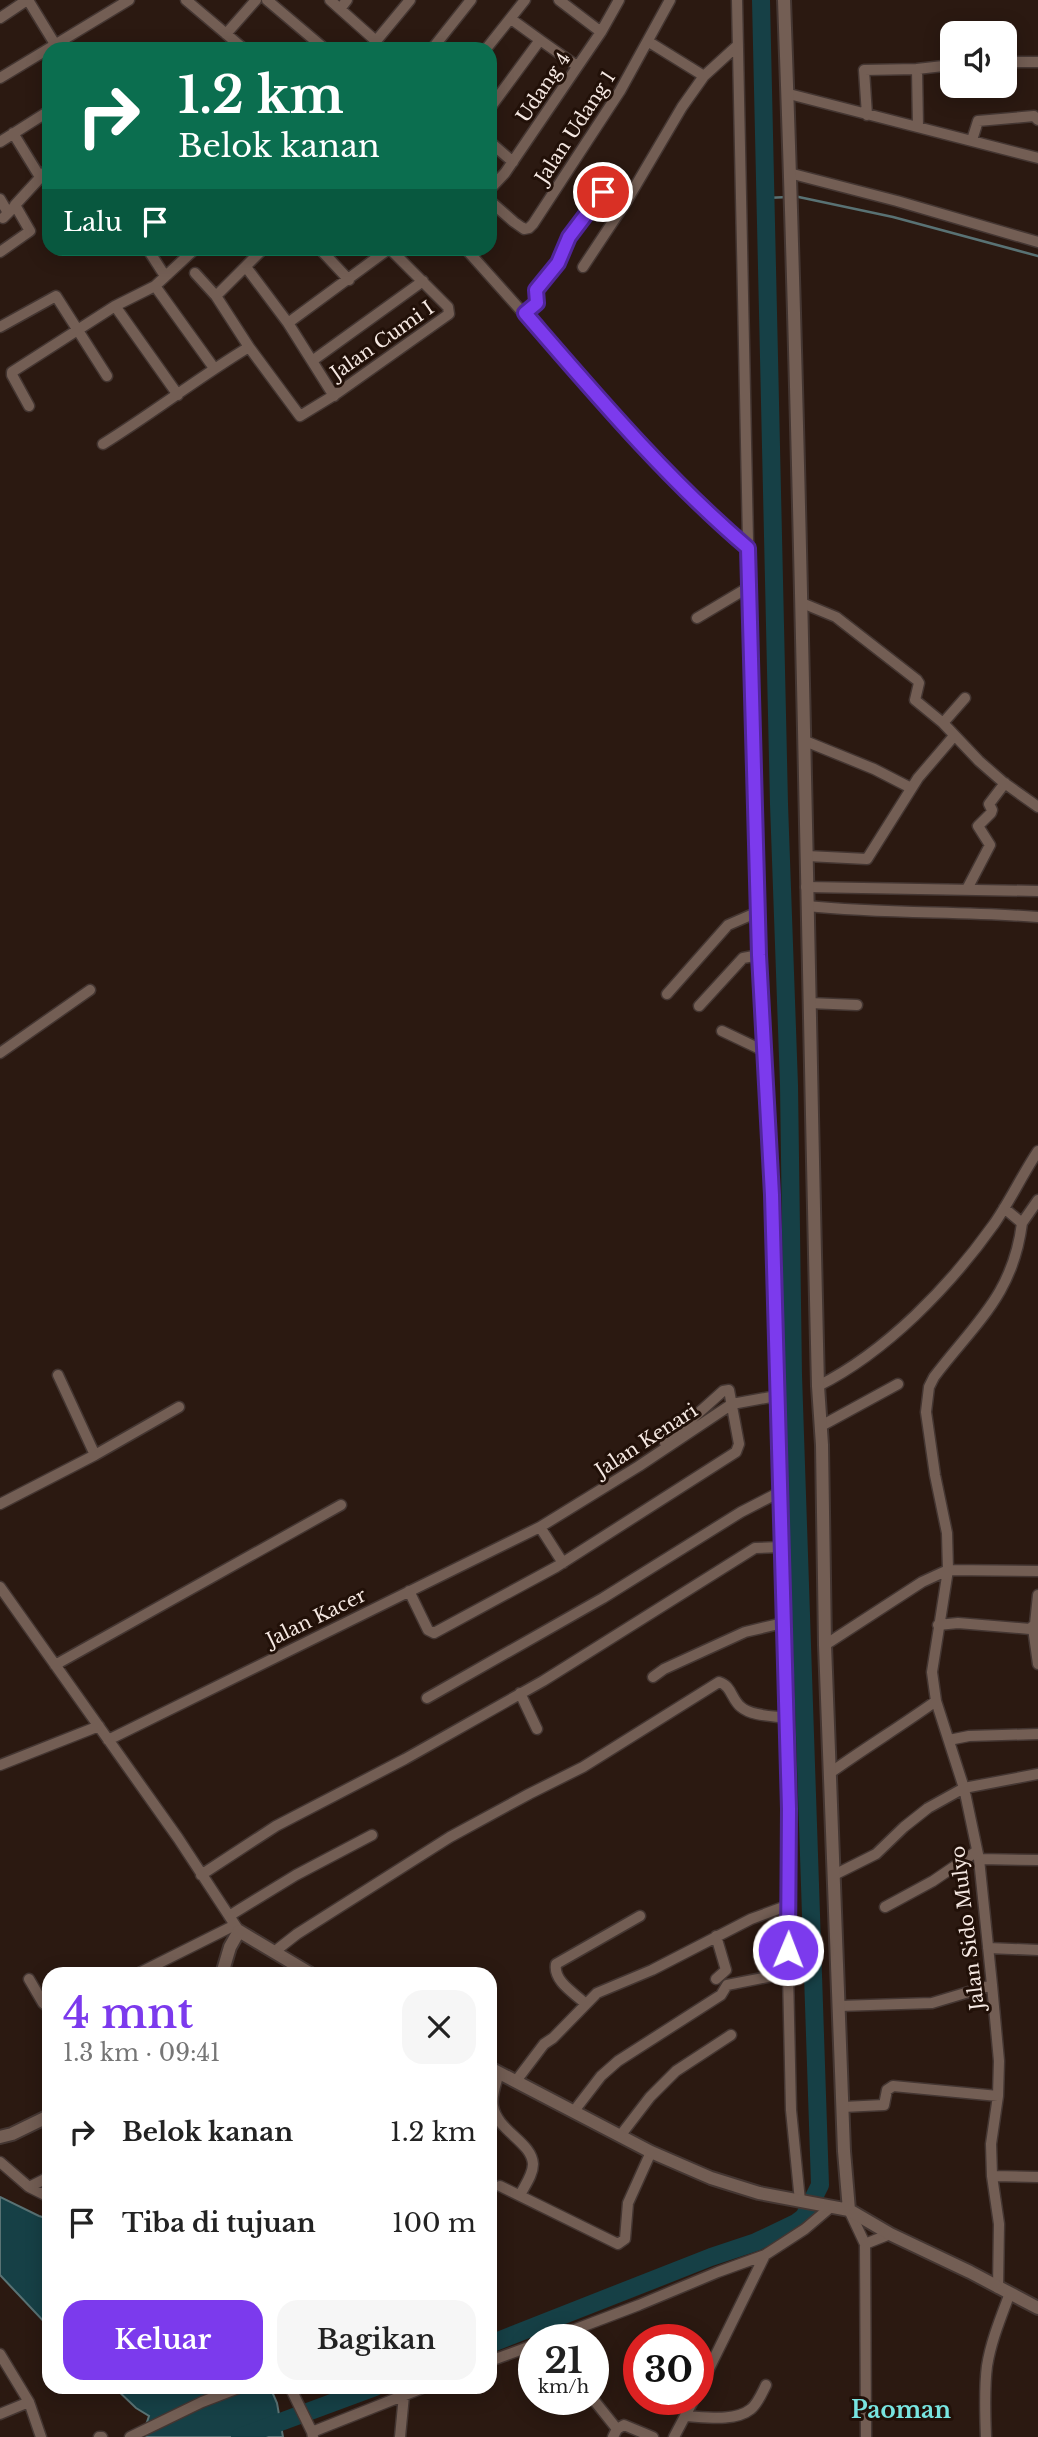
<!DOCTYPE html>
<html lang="id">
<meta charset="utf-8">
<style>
:root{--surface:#fff;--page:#f6f6f6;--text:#222;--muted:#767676;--accent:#7c3aed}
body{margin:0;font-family:"Libre Baskerville",serif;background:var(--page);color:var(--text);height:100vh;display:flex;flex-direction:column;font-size:26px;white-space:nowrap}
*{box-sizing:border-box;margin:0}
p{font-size:23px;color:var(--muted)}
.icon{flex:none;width:38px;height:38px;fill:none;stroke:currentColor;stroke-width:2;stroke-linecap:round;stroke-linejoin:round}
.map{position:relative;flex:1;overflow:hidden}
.side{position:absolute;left:42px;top:1967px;width:455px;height:427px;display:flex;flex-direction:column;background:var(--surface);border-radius:21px;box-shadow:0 4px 18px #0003}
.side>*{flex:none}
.top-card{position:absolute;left:42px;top:42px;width:455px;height:214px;border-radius:21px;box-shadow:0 4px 18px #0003;background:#0b6e4f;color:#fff;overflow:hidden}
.buttons{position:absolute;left:940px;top:21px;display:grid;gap:14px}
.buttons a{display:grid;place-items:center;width:77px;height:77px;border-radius:14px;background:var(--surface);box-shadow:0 4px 18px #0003;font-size:35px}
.speed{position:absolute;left:518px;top:2324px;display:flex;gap:14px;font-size:35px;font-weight:700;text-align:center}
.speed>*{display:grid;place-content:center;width:91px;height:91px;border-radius:50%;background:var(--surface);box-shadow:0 4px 18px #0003;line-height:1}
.speed small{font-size:18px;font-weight:400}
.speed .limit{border:10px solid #d22;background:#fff;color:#111}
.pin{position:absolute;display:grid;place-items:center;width:60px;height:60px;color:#fff;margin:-30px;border:4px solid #fff;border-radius:50%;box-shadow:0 2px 7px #0007}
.me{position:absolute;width:77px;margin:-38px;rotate:1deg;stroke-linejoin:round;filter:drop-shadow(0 0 5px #0008)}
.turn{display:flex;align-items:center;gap:24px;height:147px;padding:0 21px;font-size:32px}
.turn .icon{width:91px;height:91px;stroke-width:2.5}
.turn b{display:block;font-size:49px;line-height:60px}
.then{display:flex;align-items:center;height:66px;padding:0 21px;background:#0003;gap:14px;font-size:26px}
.round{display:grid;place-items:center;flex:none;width:74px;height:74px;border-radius:21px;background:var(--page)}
.head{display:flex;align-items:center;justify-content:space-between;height:119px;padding:0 21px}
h1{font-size:42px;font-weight:600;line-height:52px;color:var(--accent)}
.button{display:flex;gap:14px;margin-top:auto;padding:14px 21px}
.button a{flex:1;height:80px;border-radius:21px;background:var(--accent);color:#fff;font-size:28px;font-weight:600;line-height:80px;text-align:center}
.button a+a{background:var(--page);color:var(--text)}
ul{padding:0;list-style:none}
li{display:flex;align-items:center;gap:21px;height:91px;padding:0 21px}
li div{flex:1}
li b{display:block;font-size:26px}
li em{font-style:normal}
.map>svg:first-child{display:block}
</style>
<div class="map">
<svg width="1038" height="2437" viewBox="0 0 1038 2437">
<rect width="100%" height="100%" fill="#2b1911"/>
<path fill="#164046" stroke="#597274" stroke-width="2" d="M0,2197l39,19 10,3v108l-49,-52z
M114,2387h156l7,16 6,34h-141l7,-21 -13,-8z"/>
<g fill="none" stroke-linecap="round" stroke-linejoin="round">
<path stroke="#597274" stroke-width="2.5" d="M794,196l99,21 145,39
M766,198l22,-1"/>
<path stroke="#164046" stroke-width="18" d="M490,2344l221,-87 45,-15 40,-19 8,-6 16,-32 -27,-810 -4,-290 -10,-281 -18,-804
M240,2437l135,-50"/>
<g stroke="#443632" stroke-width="13">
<path id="minor" d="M28,0l30,49
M186,0l58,49
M267,0l58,49
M330,0l10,9 7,-9
M559,0l42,32
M737,0l15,738 7,217 13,240 17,614 -1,164 3,137 9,91
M340,9l36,32 34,-41
M0,18l27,-18
M511,19l29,21
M226,34l30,-34
M649,42l55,34
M151,49h6
M370,49l6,-8
M432,49l39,-49
M486,49l39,-49
M1004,62h34
M0,78l129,-78
M789,94l249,64
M490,108l50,-68 37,26
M867,115l-3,-45 53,-1
M918,127l-1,-58 35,-4
M13,133l27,44
M972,140l6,-19 56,-5 4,4
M0,142l49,-31
M490,142l23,20
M789,173l108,28 141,41
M490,189l15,-16 96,-141 18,-32
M0,199l7,12
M490,201l24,21 10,7 5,-1 4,-4 87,-133 50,-91
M3,218l12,-12
M147,248l18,28
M264,248l-48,48 33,51 51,69 36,-22 113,-80 -1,-7 -58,-58
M319,248l30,32
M465,248l171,191 82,84 31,25
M0,252l30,-21 -15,-26 34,-37
M246,267l42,56 46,73
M583,267l43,-65 56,-95 22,-31 34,-31
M195,273l21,23
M155,286l59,82
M115,306l63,89
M525,313l12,-10 -1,-13 21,-27 13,-26 31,-45 25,10
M288,323l102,-75
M0,327l56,-31 51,80
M312,361l111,-80
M29,406l-17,-31v-3l103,-66 40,-20 41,-38
M103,444c50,-31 96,-67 146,-97
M802,603l34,14 81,63 2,3 -4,17 28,23 36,38 24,21 35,25
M697,618l52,-31
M943,723l22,-25
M805,741l69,28 37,19
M807,856l60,3 51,-81 36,-42
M806,887l232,4
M967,889l23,-44 -12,-19 13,-13 1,-3 -3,-6 16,-21
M807,906c76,8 155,5 231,11
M667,994l61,-69 30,-13
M809,1003l48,2
M699,1006l44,-48 16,-3
M722,1031l42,20
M0,1053l90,-63
M1022,1223l16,-23
M58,1375l37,80
M818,1386c68,-34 132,-100 176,-162 16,-23 28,-49 44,-73
M821,1426l77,-42
M0,1504l95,-49 84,-48
M540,1527l23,36
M0,1587l178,251 61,93
M409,1591l19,39 6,3 122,-66 180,-115 3,-8 -10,-54 -6,1 -58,52
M938,1625l20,-2 72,6 5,-5 3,-29
M1033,1628l5,36
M825,1645l97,-63 26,-12 90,1
M55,1665l286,-160
M653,1677l11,-8 81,-37 38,-9
M520,1693l17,36
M427,1698l176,-100 138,-86 39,-20
M108,1740l432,-213 99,-61 93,-62 44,-8
M949,1740l20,-4 69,-2
M0,1765l99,-39
M830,1773c35,-25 71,-47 106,-72
M979,1859l59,1
M201,1875l75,-49 129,-67 138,-78 212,-133 26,-1
M834,1875l42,-21 28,-27 24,-19 36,-20 74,-14
M885,1907l48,-26 44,-30
M229,1916l67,-41 76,-40
M988,1948l50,2
M274,1952l23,-18 153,-97 79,-43 54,-27 136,-85c13,4 12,17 22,25 10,9 33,9 45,11
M137,1974l98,-49
M29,1979l14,24 6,5
M716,1979l10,-9 -10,-34
M586,2004c-12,-11 -33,-23 -30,-40l84,-48
M839,2006l93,-3 60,-18
M499,2073c-3,11 -8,22 -6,33 4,25 39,36 40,58 0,11 -8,21 -13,31
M516,2081l28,-37 9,-6 44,-45 55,-23 99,-51 38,-14
M843,2107l41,-2 3,-15 6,-4 105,10
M574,2111l27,-35 17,-15 103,-66 6,-10 61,-12
M620,2136l30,-39 26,-26 55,-36
M0,2162l29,25 20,10
M992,2176l46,1
M500,2186l118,58 7,-5 3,-36 23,-51
M29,2187l20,-10
M849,2210l16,34 1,193
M865,2244l25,-10
M998,2288l1,-64 -7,-48 -1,-32 7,-48 1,-35 -7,-76 -13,-126 -15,-71 -28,-87 -4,-29 16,-102 -1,-37 -12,-58 -9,-63 3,-25 5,-10c41,-54 79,-82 88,-154l-18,-15
M547,2340l92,-35 79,-33 47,-17 40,-26 27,-23
M0,2354l29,48 12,35
M490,2361l44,-16
M290,2387l22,45
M698,2391l67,-136
M593,2399l24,30
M0,2414l29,-12
M686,2416c19,1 49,6 65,-7 7,-6 11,-16 15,-24
M99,2437h3
M130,2437l72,-35 39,-15
M313,2437l-1,-5 113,-45
M400,2437l4,-42
M613,2437l4,-8 7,-4 29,12
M674,2437l20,-38
M986,2437c-1,-24 -2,-48 1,-71 4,-25 14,-49 23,-73"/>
</g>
<g stroke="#443632" stroke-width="16">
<path id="tertiary" d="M784,0c17,462 23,924 34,1386l4,59 3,200 19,506 5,59
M222,1974l8,-27 9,-16 72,43
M490,2068l161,84 60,26 48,15 90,17 41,24 80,38 68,36
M0,2137l12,-3 37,-18"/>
</g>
<use href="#minor" stroke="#735e54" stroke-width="10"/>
<use href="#tertiary" stroke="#735e54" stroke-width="12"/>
</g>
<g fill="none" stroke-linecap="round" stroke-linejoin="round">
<g stroke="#51269a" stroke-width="18">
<path id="route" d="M603,192l-34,45 -11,26 -22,27 1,13 -12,10c71,82 141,165 223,235l11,407 13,240 17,614 -1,141"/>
</g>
<use href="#route" stroke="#7c3aed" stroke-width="12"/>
</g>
<g text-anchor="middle" stroke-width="6" stroke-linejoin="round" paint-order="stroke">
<g font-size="19" fill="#f4e7e1" stroke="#211008">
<text transform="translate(543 87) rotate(-56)" y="7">Udang 4</text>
<text transform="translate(575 127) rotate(-57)" y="7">Jalan Udang 1</text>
<text transform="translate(382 340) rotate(-35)" y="7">Jalan Cumi I</text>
<text transform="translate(646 1440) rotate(-33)" y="7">Jalan Kenari</text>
<text transform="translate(316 1617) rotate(-26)" y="7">Jalan Kacer</text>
<text transform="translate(967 1928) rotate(-97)" y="7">Jalan Sido Mulyo</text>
</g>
<g font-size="23" font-weight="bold" fill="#78e4e0" stroke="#211008">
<text x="901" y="2418">Paoman</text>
</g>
</g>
</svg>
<div class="buttons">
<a><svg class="icon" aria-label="sound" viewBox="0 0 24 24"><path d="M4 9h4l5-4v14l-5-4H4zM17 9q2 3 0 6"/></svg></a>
</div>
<div class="speed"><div>21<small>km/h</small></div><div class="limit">30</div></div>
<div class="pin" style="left:603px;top:192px;background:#d93025"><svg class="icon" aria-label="arrive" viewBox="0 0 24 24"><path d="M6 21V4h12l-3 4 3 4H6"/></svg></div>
<svg class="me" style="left:788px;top:1950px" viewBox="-20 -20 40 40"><circle r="17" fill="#7c3aed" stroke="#fff" stroke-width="3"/><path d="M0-11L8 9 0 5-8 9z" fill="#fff"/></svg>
<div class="top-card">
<div class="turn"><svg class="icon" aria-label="right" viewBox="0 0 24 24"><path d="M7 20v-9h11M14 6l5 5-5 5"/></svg><div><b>1.2 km</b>Belok kanan</div></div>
<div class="then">Lalu<svg class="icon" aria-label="arrive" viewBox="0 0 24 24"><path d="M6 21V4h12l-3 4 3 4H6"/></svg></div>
</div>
<section class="side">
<div class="head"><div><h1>4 mnt</h1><p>1.3 km · 09:41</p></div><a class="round"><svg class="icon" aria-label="close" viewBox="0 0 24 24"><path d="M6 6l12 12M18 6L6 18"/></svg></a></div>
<ul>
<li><svg class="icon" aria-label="right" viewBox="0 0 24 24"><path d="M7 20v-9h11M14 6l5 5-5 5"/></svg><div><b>Belok kanan</b></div><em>1.2 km</em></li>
<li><svg class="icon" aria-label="arrive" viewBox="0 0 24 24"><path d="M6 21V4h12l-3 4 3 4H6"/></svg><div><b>Tiba di tujuan</b></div><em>100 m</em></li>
</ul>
<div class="button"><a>Keluar</a><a>Bagikan</a></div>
</section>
</div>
